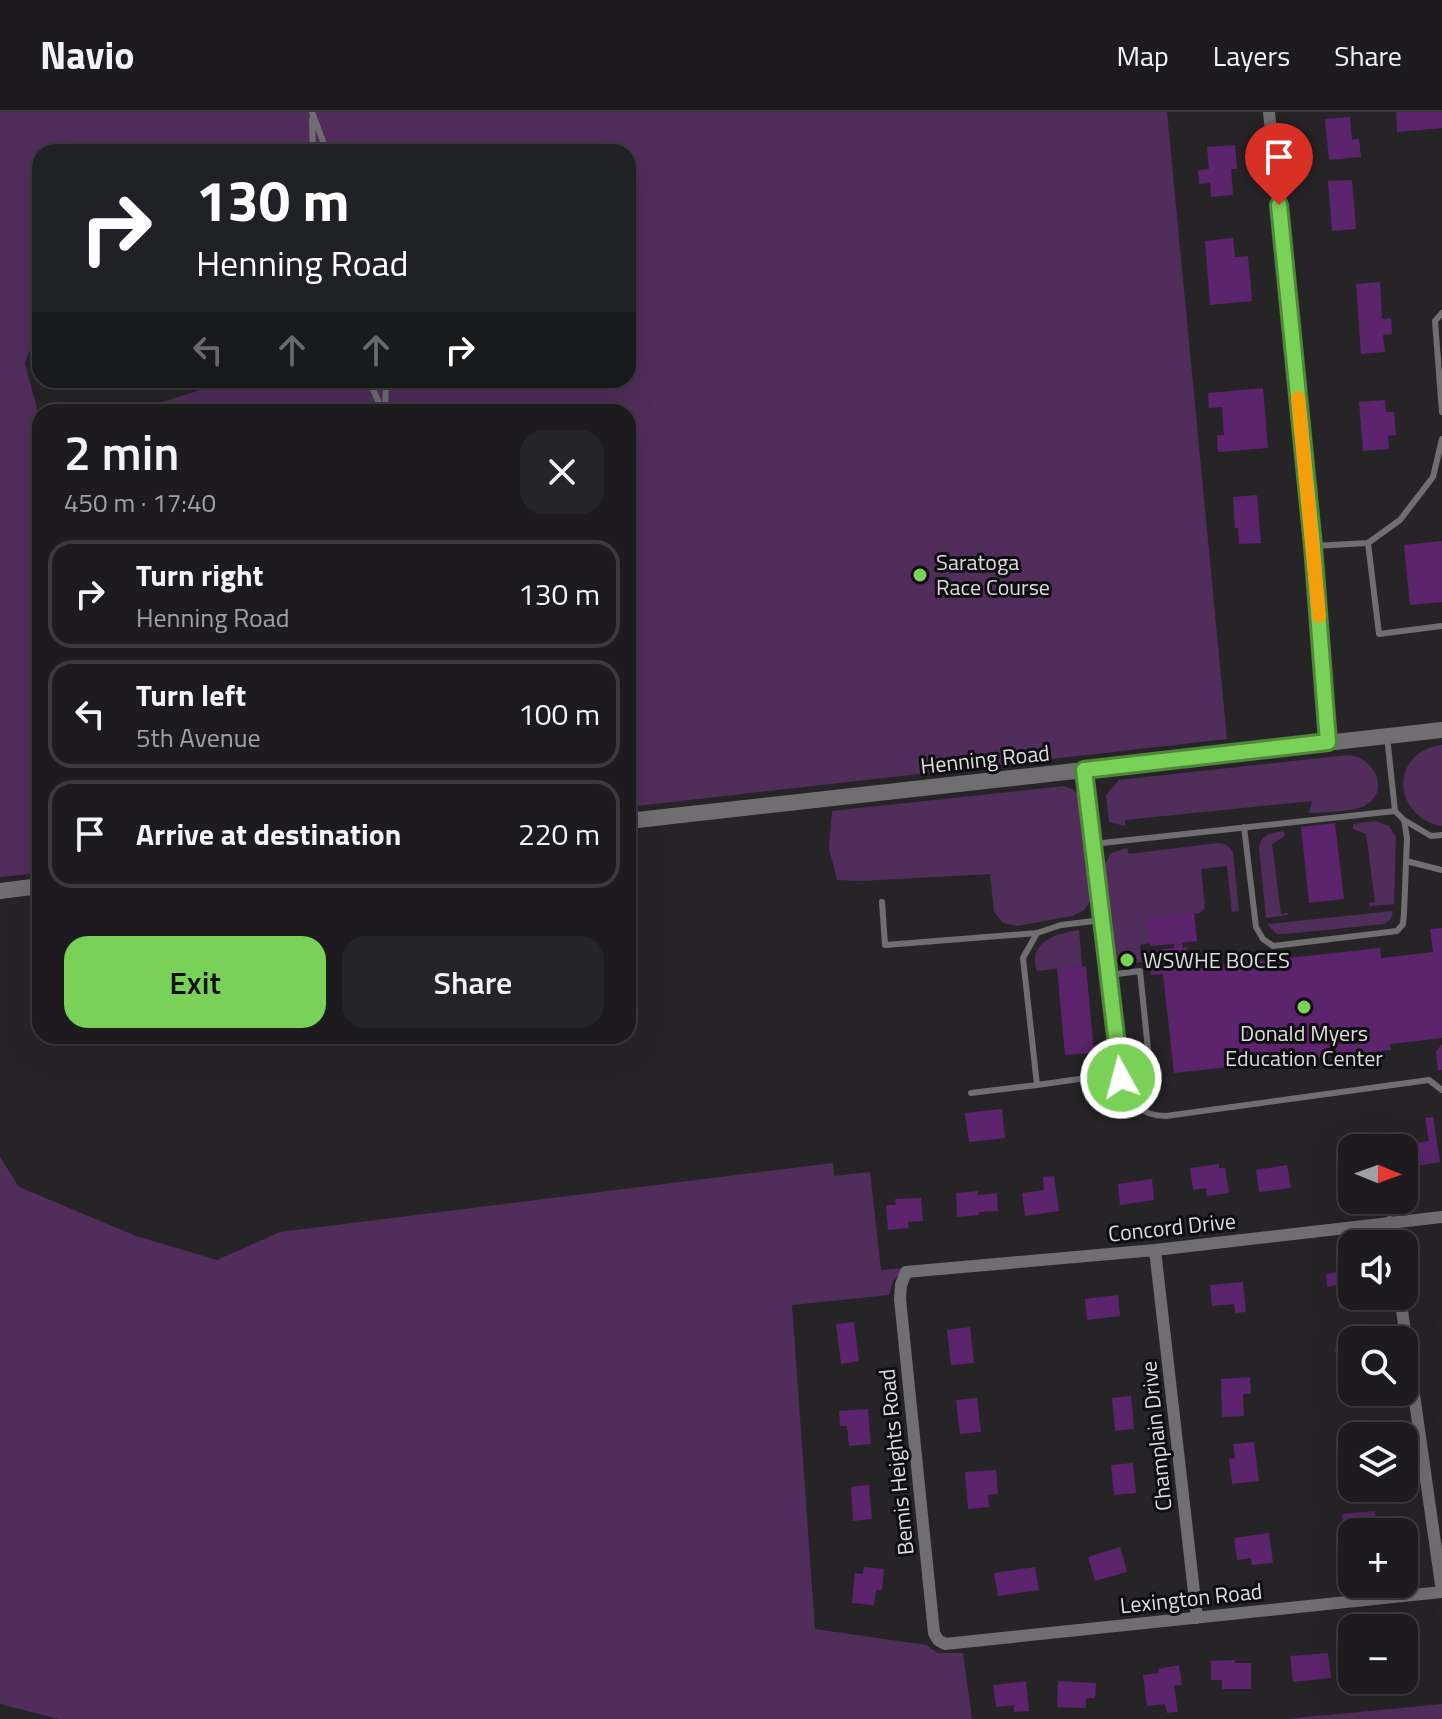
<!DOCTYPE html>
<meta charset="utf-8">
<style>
:root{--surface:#1d1b1e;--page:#252427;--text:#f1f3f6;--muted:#a0a1a4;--line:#3b393c;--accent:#7ad157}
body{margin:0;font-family:"Titillium Web",sans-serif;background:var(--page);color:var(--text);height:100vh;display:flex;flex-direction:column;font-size:30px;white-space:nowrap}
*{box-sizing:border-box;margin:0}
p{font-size:26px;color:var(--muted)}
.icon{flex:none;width:44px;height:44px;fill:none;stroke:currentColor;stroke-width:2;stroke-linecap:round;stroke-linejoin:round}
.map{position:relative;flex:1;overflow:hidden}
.details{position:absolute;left:32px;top:292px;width:604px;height:640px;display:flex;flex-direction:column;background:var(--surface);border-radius:24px;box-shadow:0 8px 32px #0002,0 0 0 2px var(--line)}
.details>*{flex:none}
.guide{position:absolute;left:32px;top:32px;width:604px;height:244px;border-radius:24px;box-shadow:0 8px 32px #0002,0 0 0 2px var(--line);background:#202124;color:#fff;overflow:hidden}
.needle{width:52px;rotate:91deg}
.tools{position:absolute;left:1338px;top:1022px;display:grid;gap:16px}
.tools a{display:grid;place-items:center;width:80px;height:80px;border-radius:16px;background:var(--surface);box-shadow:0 8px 32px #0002,0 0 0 2px var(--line);font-size:40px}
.pin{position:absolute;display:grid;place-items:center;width:68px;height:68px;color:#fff;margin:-82px -34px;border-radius:50% 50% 50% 0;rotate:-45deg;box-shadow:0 0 8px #0007}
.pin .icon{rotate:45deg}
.me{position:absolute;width:88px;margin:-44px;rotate:353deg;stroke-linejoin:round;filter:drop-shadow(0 0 6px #0008)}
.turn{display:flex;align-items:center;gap:28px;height:168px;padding:0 32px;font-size:36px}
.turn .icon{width:104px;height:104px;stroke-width:2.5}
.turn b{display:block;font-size:56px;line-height:68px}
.lanes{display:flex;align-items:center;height:76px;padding:0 32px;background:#0003;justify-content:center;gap:40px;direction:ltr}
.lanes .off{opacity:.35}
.round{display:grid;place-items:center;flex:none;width:84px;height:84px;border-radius:24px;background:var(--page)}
.summary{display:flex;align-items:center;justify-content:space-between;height:136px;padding:0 32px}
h1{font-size:48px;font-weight:600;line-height:60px}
.button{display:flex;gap:16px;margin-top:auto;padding:16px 32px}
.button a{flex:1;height:92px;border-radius:24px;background:var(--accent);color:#111;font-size:32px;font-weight:600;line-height:92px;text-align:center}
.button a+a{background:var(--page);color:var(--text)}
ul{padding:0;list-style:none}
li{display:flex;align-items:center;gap:24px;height:108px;margin:0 16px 12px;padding:0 16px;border:4px solid var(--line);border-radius:24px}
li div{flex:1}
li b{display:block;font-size:30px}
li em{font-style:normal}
header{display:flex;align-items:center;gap:48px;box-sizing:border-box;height:112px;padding:0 40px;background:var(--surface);border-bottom:2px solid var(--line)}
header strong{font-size:38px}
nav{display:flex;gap:44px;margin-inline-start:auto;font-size:28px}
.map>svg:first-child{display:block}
</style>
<header>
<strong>Navio</strong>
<nav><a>Map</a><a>Layers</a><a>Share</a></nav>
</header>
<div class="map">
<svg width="1442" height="1607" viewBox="0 0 1442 1607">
<rect width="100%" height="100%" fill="#272428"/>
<path fill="#512d5c" d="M0,0h1167l60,627 -599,68v-395h-498l102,-32h396v-228h-588v171l-15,40 15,57v453l-40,4z
M1442,633v81c-49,-8 -54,-74 0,-81z
M1348,643c26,2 43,35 18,50 -10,7 -43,7 -57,8l3,-12 -187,19v6l-16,-4 -3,-27 13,-15z
M1064,674l10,4 7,9 10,101 -7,10 -12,6 -55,10 -14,-3 -9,-11 -4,-38 -129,7 -24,-1 -8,-32 3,-37z
M1376,709l13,5 7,11 -2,67 -25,2v-3l6,-1 -9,-68 -13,-5v-5z
M1284,719l1,5 -13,8 9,70 7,-1v2l-22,3 -7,-71c3,-14 13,-14 25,-16z
M1218,731c8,1 12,3 15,10l6,58 -7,1 -5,-46 -26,3 4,39 -5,5 -52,5 2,25 -10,2 2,17 -28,3 -10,-99 7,-13 16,-5 2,6z
M1393,799l-2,8 -7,5 -99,10h-8l-10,-10z
M1079,818l3,36 -45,5c-10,-29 20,-38 42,-41z
M0,1045l19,30 117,49 81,24 63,-28 553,-69 1,13 36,-4 11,98 24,-2 -12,13 -4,14 -97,10 23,324 111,16 12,8h25l9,66h-913l-59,-15z
M1442,1592v15h-156z"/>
<path fill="#5b246c" d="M1396,0h46v16l-45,4z
M1350,5l2,23 7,-1 2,18 -32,3 -4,-41z
M1235,33l2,24h-6l2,26 -22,2 -1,-14 -11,1 -1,-14 11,-1 -2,-22z
M1352,68l4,49 -24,2 -4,-50z
M1233,126l2,19 13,-1 4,45 -42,4 -5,-64z
M1380,170l2,37 9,-1 1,16 -9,1 2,17 -24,2 -5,-70z
M1263,276l5,60 -50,4 -1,-17h7l-2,-28 -13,1 -1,-15z
M1385,288l1,12h8l2,23 -8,1 1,13 -26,2 -4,-49z
M1257,383l4,48 -22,1 -1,-16h-3l-2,-31z
M1442,429v61l-32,3 -6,-60z
M1335,711l9,76 -35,4 -8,-76z
M1194,801l3,28 -15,2 1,5 4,-1 2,22 191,-21 1,10 52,-6 -3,-23 12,-1v110l-52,6 1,6 -217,23 -11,-99 -12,1 -3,-24 26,-3v-4l-24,2 -3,-28z
M1086,854l8,87 -29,2 -8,-87z
M1442,932v26l-4,1 -2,-20z
M1002,997l3,29 -36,4 -4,-29z
M1433,1005l7,45 -29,5 -4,-23 22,-3 -4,-23z
M1352,1040v21l-10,2 -3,-21z
M1219,1052v4h6l4,25 -22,3 -1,-8 -13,2 -3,-22z
M1287,1053l4,23 -32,4 -3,-22z
M1054,1064l5,35 -34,5 -3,-23 22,-3 -1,-13z
M1152,1067l2,21 -34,5 -2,-21z
M978,1079v4l19,-2 1,18 -19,1v3l-22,2 -1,-24z
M921,1086l2,23 -15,1 1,6 -21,2 -2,-25h10l-1,-6z
M1352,1158v26h5l1,9 -19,3 -2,-23 -10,2 -1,-13z
M1243,1170l3,30 -11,1 -1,-9 -22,2 -2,-21z
M1118,1183l2,21 -33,4 -2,-21z
M854,1210l5,39 -18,3 -5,-40z
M970,1215l4,36 -23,2 -4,-35z
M1352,1234v32l-12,2 -5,-32z
M1250,1265l1,17h-8l1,22 -22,1 -1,-38z
M1131,1284l3,33 -19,2 -3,-33z
M977,1286l4,34 -21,2 -4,-34z
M868,1297l3,35 -22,2 -2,-20h-7l-1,-15z
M1372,1308l2,16h-23l-2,-14z
M1254,1330l5,39 -27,3 -3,-25 6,-1 -2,-14z
M1133,1351l3,30 -22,2 -3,-30z
M996,1358l2,24 -10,1 1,12 -21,2 -3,-37z
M869,1373l3,34 -19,2 -2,-34z
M1375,1399l2,21h-25v6h-8l-2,-24z
M1269,1421l4,30 -21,2 -1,-7 -14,2 -3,-22z
M1120,1435l7,25 -32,9 -7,-24z
M864,1455l20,2 -2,21h-6l-2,15 -22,-2 3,-30 8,1z
M1035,1455l4,23 -41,6 -4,-23z
M1328,1541l3,25 -38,4 -3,-26z
M1235,1548v3h16v26h-29v-9h-11v-19z
M1179,1553l3,20 -8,1 4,26 -11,1 -2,-9 -18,2 -4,-31 16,-2 -1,-4z
M1026,1569l3,30 -15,1v-7l-18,2 -3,-22z
M1058,1569l38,2 -1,15h-9v10l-29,-1z"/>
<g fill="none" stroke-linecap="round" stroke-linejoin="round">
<path stroke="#706e70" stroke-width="6" d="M312,0l15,40
M312,7l1,33
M1442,201l-7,8 7,91
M369,268l14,32
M385,300l1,-32
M1368,431l11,91 63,-8
M1313,434l55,-3 32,-23 33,-43 9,-38
M1084,658l37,308c5,24 21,38 45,38l263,-36 13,10
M1404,708l27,16 11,-1
M1244,715l12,100 7,12 10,7 124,-15 6,-7 1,-11 3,-75 -3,-18 -9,-9 -8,-75
M1093,732l302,-33
M1406,749l36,9
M882,790l3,43 152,-12 24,-8 41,-5
M1037,821l-14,25 14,127 113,-16 -10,-98 -31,4
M971,981l66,-8"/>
<path stroke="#706e70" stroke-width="12" d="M1269,0l44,434 15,196
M1442,1105l-287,33 -249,22 -5,13 -1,14 34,334 4,7 7,4 497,-52
M1390,1110l3,22
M1155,1138l42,368
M1400,1184l42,296"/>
<path stroke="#706e70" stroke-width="16" d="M628,709l814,-91
M0,779l40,-5"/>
</g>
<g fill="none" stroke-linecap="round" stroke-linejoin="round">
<g stroke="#4f8839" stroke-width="20">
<path id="route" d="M1121,966l-37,-308 244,-28 -15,-196 -34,-341"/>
</g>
<use href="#route" stroke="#7ad157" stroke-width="14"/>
<path stroke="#f59e0b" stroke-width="14" d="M1298,286l21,218"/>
</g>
<g fill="#7ad157" stroke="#0f0e10" stroke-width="3">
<circle cx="920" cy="463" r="8"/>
<circle cx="1127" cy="848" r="8"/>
<circle cx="1304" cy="895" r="8"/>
</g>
<g text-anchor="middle" stroke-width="6" stroke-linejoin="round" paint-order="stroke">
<g font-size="22" fill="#dedcde" stroke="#0f0e10" text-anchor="start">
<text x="936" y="458">Saratoga<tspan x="936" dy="25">Race Course</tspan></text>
<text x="1143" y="856">WSWHE BOCES</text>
<text x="1304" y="929" text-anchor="middle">Donald Myers<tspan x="1304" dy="25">Education Center</tspan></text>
</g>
<g font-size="22" fill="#dedcde" stroke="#0f0e10">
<text transform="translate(985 647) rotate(-6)" y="8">Henning Road</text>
<text transform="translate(1172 1115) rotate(-6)" y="8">Concord Drive</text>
<text transform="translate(1156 1324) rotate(-96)" y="8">Champlain Drive</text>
<text transform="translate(896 1350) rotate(-96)" y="8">Bemis Heights Road</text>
<text transform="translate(1191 1486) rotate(-6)" y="8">Lexington Road</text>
</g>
</g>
</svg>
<div class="tools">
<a><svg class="needle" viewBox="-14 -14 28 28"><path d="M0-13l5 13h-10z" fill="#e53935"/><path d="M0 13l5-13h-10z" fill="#a0a1a4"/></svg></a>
<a><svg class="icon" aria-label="sound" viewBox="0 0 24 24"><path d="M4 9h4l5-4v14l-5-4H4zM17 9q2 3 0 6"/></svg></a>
<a><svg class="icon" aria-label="search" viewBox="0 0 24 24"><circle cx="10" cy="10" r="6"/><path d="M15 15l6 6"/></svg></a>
<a><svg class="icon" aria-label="layers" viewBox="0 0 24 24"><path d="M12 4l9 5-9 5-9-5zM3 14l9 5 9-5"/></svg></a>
<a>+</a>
<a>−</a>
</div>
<div class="pin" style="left:1279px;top:93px;background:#d93025"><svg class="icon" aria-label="arrive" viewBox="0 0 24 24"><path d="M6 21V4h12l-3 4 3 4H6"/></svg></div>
<svg class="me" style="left:1121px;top:966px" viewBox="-20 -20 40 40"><circle r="17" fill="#7ad157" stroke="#fff" stroke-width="3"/><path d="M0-11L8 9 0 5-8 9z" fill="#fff"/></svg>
<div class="guide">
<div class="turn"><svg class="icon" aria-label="right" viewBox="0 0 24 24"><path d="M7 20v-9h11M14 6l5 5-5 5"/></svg><div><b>130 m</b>Henning Road</div></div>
<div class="lanes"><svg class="icon off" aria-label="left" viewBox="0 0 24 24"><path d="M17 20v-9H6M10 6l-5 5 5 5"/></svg><svg class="icon off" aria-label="ahead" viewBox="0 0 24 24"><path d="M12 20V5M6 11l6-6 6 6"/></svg><svg class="icon off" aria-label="ahead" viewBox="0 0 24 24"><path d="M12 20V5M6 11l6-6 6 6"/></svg><svg class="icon" aria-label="right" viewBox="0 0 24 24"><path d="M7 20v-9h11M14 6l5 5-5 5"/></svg></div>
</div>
<section class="details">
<div class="summary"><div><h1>2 min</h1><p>450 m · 17:40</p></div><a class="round"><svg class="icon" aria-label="close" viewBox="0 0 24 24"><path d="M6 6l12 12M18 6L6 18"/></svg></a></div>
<ul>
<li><svg class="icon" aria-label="right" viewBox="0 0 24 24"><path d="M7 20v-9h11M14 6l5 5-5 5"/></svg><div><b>Turn right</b><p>Henning Road</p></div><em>130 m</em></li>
<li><svg class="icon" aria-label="left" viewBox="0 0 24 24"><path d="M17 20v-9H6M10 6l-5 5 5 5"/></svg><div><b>Turn left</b><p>5th Avenue</p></div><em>100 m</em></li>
<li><svg class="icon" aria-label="arrive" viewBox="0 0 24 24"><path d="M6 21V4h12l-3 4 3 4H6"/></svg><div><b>Arrive at destination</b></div><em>220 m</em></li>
</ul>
<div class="button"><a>Exit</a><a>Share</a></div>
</section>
</div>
